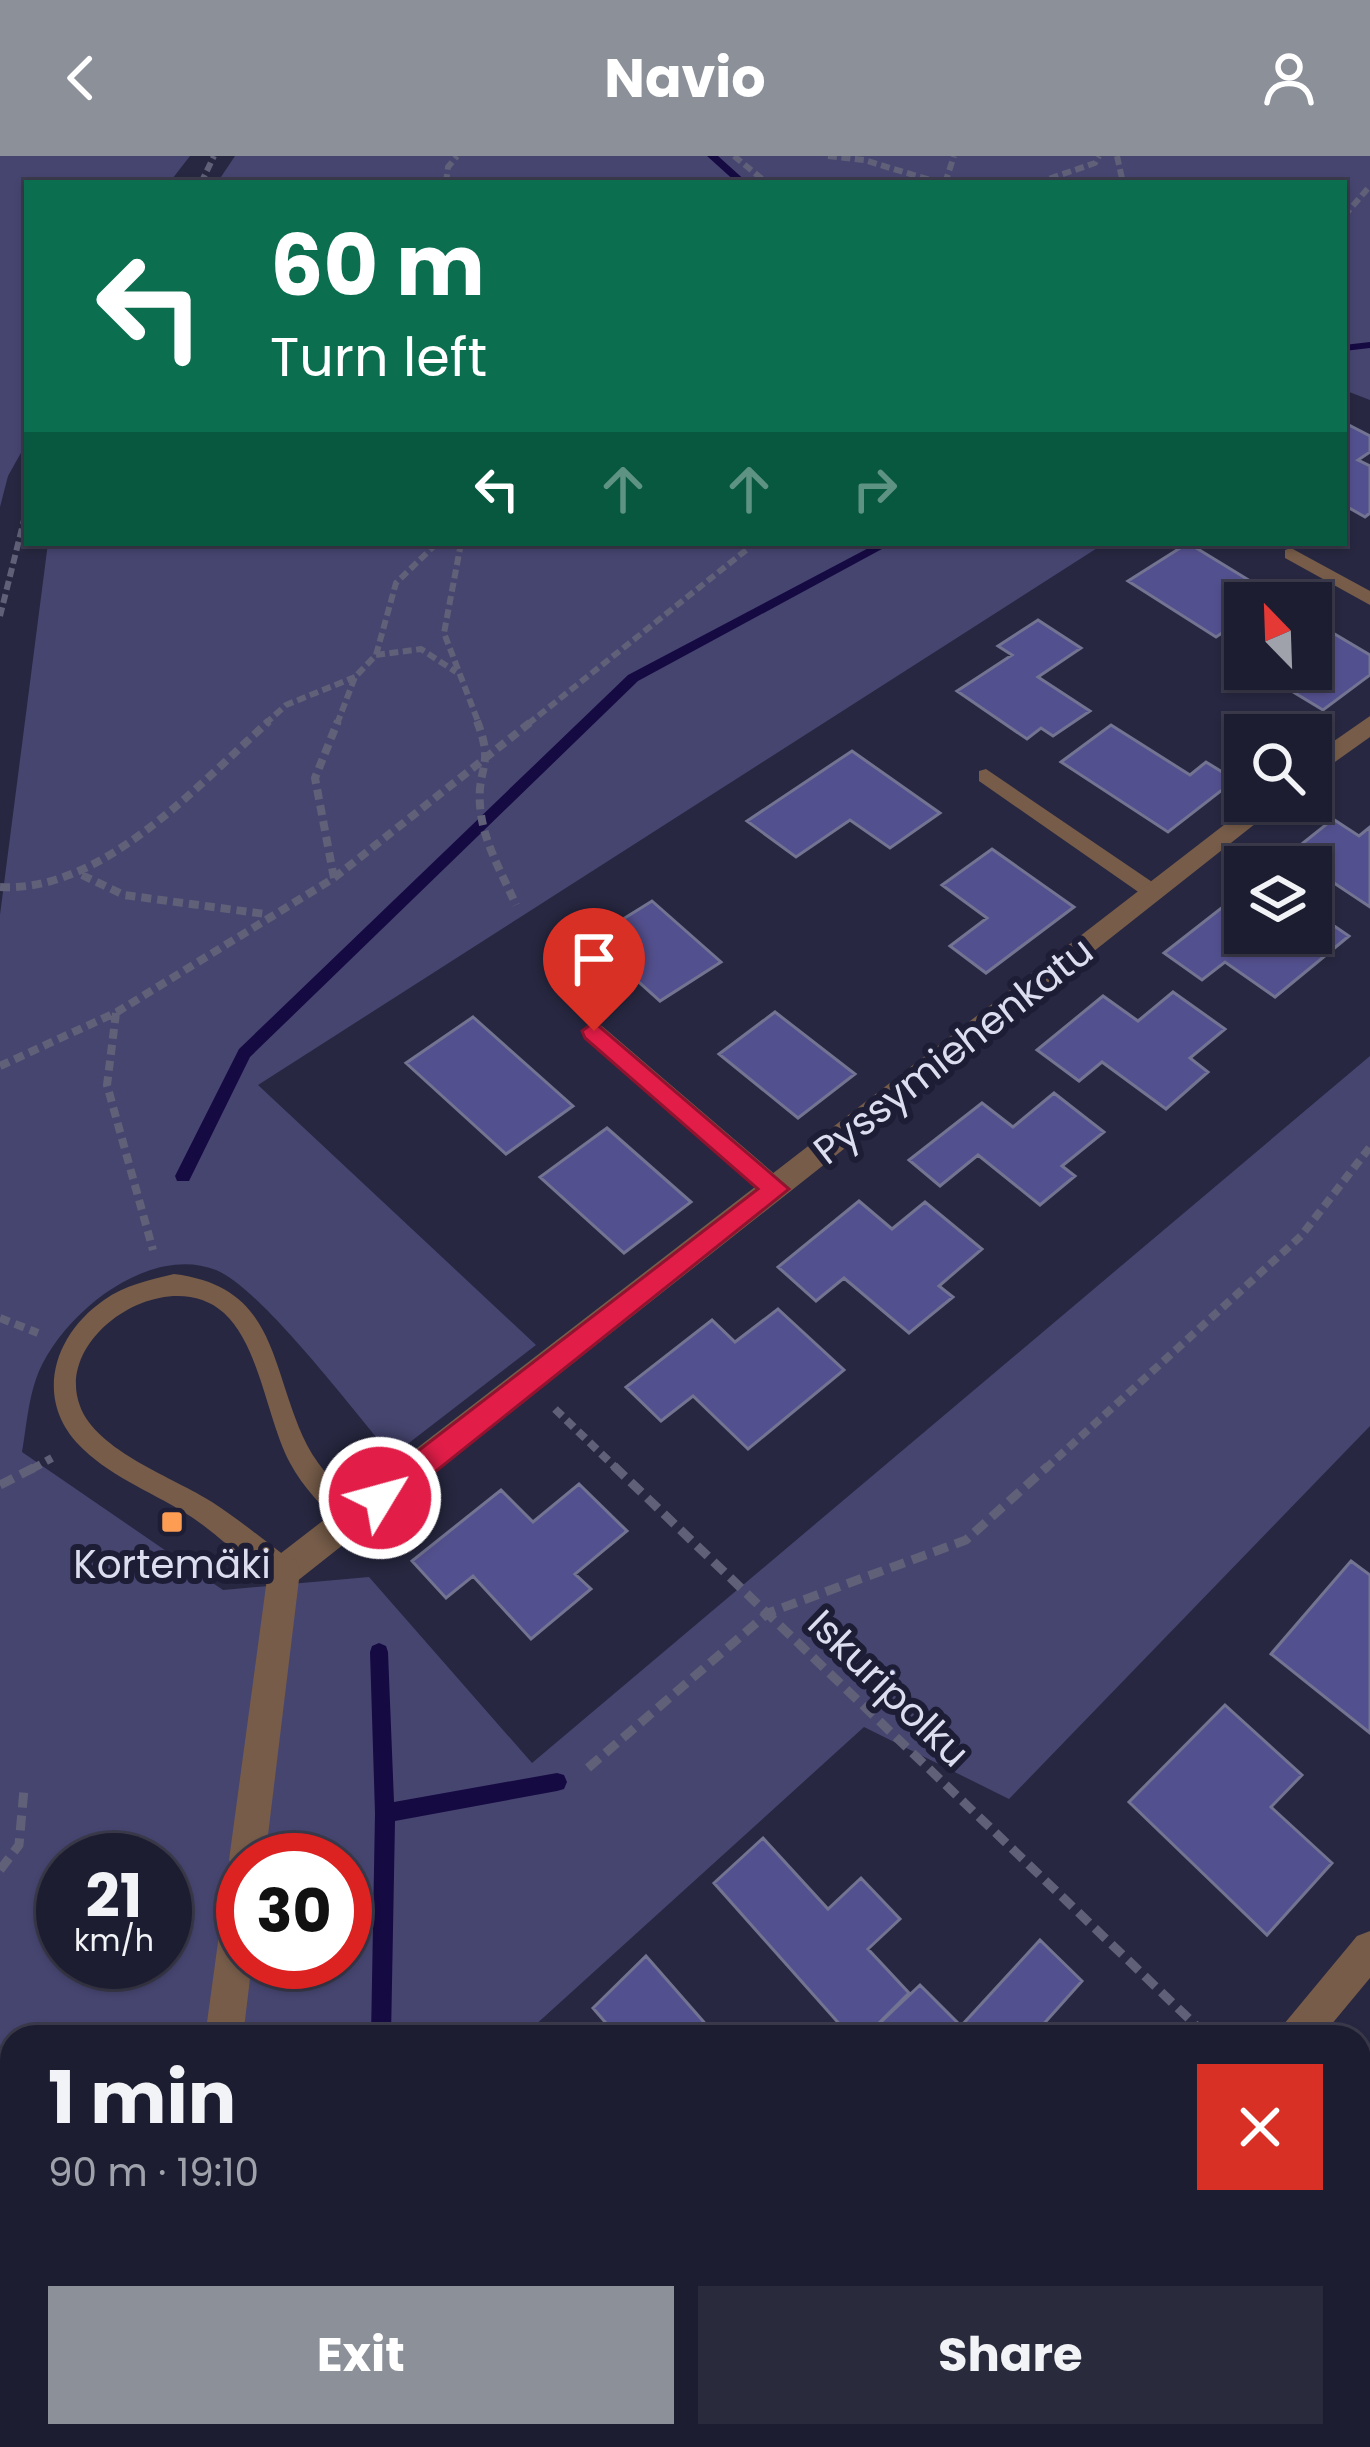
<!DOCTYPE html>
<meta charset="utf-8">
<style>
:root{--surface:#1d1d31;--page:#2a2a3d;--text:#f1f3f6;--muted:#a0a2ab;--line:#3b3b4d;--accent:#8c9099}
body{margin:0;font-family:Poppins,sans-serif;background:var(--page);color:var(--text);height:100vh;display:flex;flex-direction:column;font-size:45px;white-space:nowrap}
*{box-sizing:border-box;margin:0}
p{font-size:39px;color:var(--muted)}
.icon{flex:none;width:66px;height:66px;fill:none;stroke:currentColor;stroke-width:2;stroke-linecap:round;stroke-linejoin:round}
.map{position:relative;flex:1;overflow:hidden}
.sheet{position:absolute;left:0px;top:1869px;width:1371px;height:423px;display:flex;flex-direction:column;background:var(--surface);border-radius:36px 36px 0 0;box-shadow:0 3px 9px #0004,0 0 0 3px var(--line)}
.sheet>*{flex:none}
.banner{position:absolute;left:24px;top:24px;width:1323px;height:366px;border-radius:0px;box-shadow:0 3px 9px #0004,0 0 0 3px var(--line);background:#0b6e4f;color:#fff;overflow:hidden}
.needle{width:78px;rotate:337deg}
.buttons{position:absolute;left:1224px;top:426px;display:grid;gap:24px}
.buttons a{display:grid;place-items:center;width:108px;height:108px;border-radius:0px;background:var(--surface);box-shadow:0 3px 9px #0004,0 0 0 3px var(--line);font-size:60px}
.speed{position:absolute;left:36px;top:1677px;display:flex;gap:24px;font-size:60px;font-weight:700;text-align:center}
.speed>*{display:grid;place-content:center;width:156px;height:156px;border-radius:50%;background:var(--surface);box-shadow:0 3px 9px #0004,0 0 0 3px var(--line);line-height:1}
.speed small{font-size:30px;font-weight:400}
.speed .limit{border:18px solid #d22;background:#fff;color:#111}
.pin{position:absolute;display:grid;place-items:center;width:102px;height:102px;color:#fff;margin:-123px -51px;border-radius:50% 50% 50% 0;rotate:-45deg;box-shadow:0 0 12px #0007}
.pin .icon{rotate:45deg}
.me{position:absolute;width:132px;margin:-66px;rotate:53deg;stroke-linejoin:round;filter:drop-shadow(0 0 9px #0008)}
.turn{display:flex;align-items:center;gap:42px;height:252px;padding:0 48px;font-size:54px}
.turn .icon{width:156px;height:156px;stroke-width:2.5}
.turn b{display:block;font-size:84px;line-height:102px}
.lanes{display:flex;align-items:center;height:114px;padding:0 48px;background:#0003;justify-content:center;gap:60px;direction:ltr}
.lanes .off{opacity:.35}
.round{display:grid;place-items:center;flex:none;width:126px;height:126px;border-radius:0px;background:var(--page)}
.headline{display:flex;align-items:center;justify-content:space-between;height:204px;padding:0 48px}
h1{font-size:72px;font-weight:700;line-height:90px}
.primary-button{display:flex;gap:24px;margin-top:auto;padding:24px 48px}
.primary-button a{flex:1;height:138px;border-radius:0px;background:var(--accent);color:#fff;font-size:48px;font-weight:700;line-height:138px;text-align:center}
.primary-button a+a{background:var(--page);color:var(--text)}
header{display:flex;justify-content:space-between;align-items:center;height:156px;padding:0 48px;background:var(--accent);color:#fff;font-size:54px;font-weight:700}
.map>svg:first-child{display:block}
</style>
<header><svg class="icon" aria-label="back" viewBox="0 0 24 24"><path d="M15 5l-7 7 7 7"/></svg>Navio<svg class="icon" aria-label="person" viewBox="0 0 24 24"><circle cx="12" cy="8" r="4"/><path d="M4 21q1-7 8-7t8 7"/></svg></header>
<div class="map">
<svg width="1370" height="2291" viewBox="0 0 1370 2291">
<rect width="100%" height="100%" fill="#272741"/>
<path fill="#464570" fill-rule="evenodd" d="M0,0h190l-21,27h-142v259l-19,34 -8,31z
M235,0h1135v244l-26,-10v-207h-1127z
M48,387h1057l-847,542 278,260 -144,111c-37,-43 -131,-168 -176,-186 -69,-27 -158,47 -180,109 -8,23 -10,49 -14,73l201,138 146,-13 163,186 838,-707v370l-361,373 -145,-72 -342,310h-510v399h118l-1,11h-129v-1532zM63,1704h102v102h-102zM243,1704h102v102h-102z"/>
<g fill="none" stroke-linecap="round" stroke-linejoin="round">
<path fill="#160a43" fill-rule="evenodd" d="M707,0h11l30,27h-11z
M1370,186v6l-26,3v-6z
M878,387h15l-255,138 -388,376 -61,124h-12l-2,-5 64,-127 389,-374z
M379,1487l7,3 2,6 6,150 163,-29 7,2 3,7 -3,7 -7,2 -162,30 -4,216h-20l4,-224 -5,-161 2,-6z"/>
</g>
<path fill="#53508f" stroke="#737492" stroke-width="3" d="M1345,267l25,13v16l-12,8 12,6v47l-5,4 -21,-12z
M1188,387l77,47 -30,20 10,8 -29,19 -88,-56z
M1038,464l43,28 -43,29 52,34 -37,25 -12,-8 -14,11 -70,-48 55,-36 -14,-9z
M1311,464l59,35v20l-47,35 -28,-17 19,-15 -16,-9h13z
M1111,569l79,50 16,-13 29,18 -67,52 -107,-70z
M852,595l88,62 -50,35 -40,-28 -54,37 -49,-36z
M1333,663l26,17 11,-9v80l-45,-30 -14,8v-18l-33,-4z
M992,693l82,58 -88,66 -36,-27 37,-28 -45,-33z
M652,745l69,61 -61,39 -69,-62z
M1224,750l21,12v15h66v-23l38,26 -74,61 -50,-35 -23,18 -38,-27z
M1173,836l52,37 -35,29 18,14 -42,37 -64,-47 -23,19 -42,-31 66,-54 35,25z
M775,856l80,62 -57,44 -79,-64z
M473,861l100,89 -67,48 -100,-91z
M1054,937l50,39 -42,34 13,10 -35,29 -62,-50 -38,31 -31,-26 73,-57 31,24z
M607,972l84,74 -67,51 -84,-76z
M859,1045l33,28 33,-27 57,47 -43,37 14,11 -44,36 -65,-55 -28,23 -38,-34z
M778,1153l66,61 -96,79 -55,-53 -32,25 -35,-34 86,-67 23,22z
M579,1328l48,47 -52,43 16,15 -60,50 -58,-63 -27,22 -34,-37 89,-71 32,32z
M1351,1405l19,14v158l-99,-79z
M1225,1549l77,70 -31,32 61,56 -65,72 -138,-133z
M763,1682l65,71 33,-31 39,41 -32,30 41,44 -44,44h-14l-137,-154z
M1040,1784l42,41 -50,56h-167l55,-52 41,41z
M646,1800l71,81h-99l-25,-29z
M1359,2084l11,11v142l-11,15z
M575,2280h125l8,11h-125z"/>
<g fill="none" stroke-linecap="round" stroke-linejoin="round">
<path stroke="#606078" stroke-width="6" stroke-dasharray="9 4.5" stroke-linecap="butt" d="M734,0l33,27
M828,0l36,4 76,23
M1117,0l6,27
M201,27l13,-27
M446,27l2,-16 9,-11
M945,27l9,-27
M1037,27l58,-20 4,-7
M1344,60l26,-30
M461,387l-17,90 35,91
M0,460l27,-108
M376,499l45,-6 35,23
M265,568l21,-19 69,-28
M337,568l18,-47 21,-22 20,-72 41,-40
M528,568l227,-181"/>
<path stroke="#606078" stroke-width="8" stroke-dasharray="10 6" stroke-linecap="butt" d="M477,565c18,46 0,45 3,84 2,35 22,68 36,100
M82,719l42,20 141,19
M334,722l-19,-100 23,-57
M0,731c102,6 198,-102 269,-166
M116,857l-9,72 46,165
M0,910l117,-54 217,-134 198,-157
M0,1162l38,15
M555,1253l62,60
M32,1313l20,-11
M1045,1313l256,-233 69,-89"/>
<path stroke="#606078" stroke-width="9" stroke-dasharray="15 8" stroke-linecap="butt" d="M614,1310l594,571
M0,1329l37,-19
M588,1612l180,-155 198,-73 82,-74
M0,1714l19,-25 5,-56
M1359,2027l11,11
M229,2291l1,-11"/>
<path fill="#765c49" fill-rule="evenodd" d="M1291,392l79,43v14l-85,-47v-8z
M986,613l175,119 3,5 -3,5h-14l-168,-117v-10z
M594,868l8,2 182,156 4,7 -4,7h-16l-182,-158 -3,-6z
M174,1118c105,13 95,94 133,171 13,25 35,45 52,67l4,8 -4,8 -9,4 -9,-4c-17,-21 -38,-40 -51,-65 -23,-43 -30,-117 -66,-150 -56,-51 -171,22 -144,93 16,45 95,72 132,96 28,18 54,40 81,60l4,9 -4,9 -9,3c-33,-13 -61,-45 -91,-65 -36,-24 -79,-39 -110,-69 -50,-47 -31,-113 21,-149 21,-15 45,-20 70,-26z"/>
<path fill="#765c49" fill-rule="evenodd" d="M1370,560v21l-59,42v-22z
M1255,645h29l-988,781 -12,4 -12,-4 -4,-11 4,-11z
M1370,1775v47l-49,59h-43l6,-13 73,-88z
M933,2280h46l-5,11h-46z"/>
<path fill="#765c49" fill-rule="evenodd" d="M284,1400l12,4 4,11 -35,289h-22v102h9l-9,75h-38l20,-146 5,-13 9,-3 -10,-15 39,-289 4,-11z
M152,2280h42l-1,11h-42z"/>
</g>
<path fill="#e11d48" stroke="#92132f" stroke-width="3" d="M594,866l195,167 -398,318 -11,4 -10,-4 -4,-9 4,-10 388,-299 -173,-151 -3,-7z"/>
<rect fill="#fc9d53" stroke="#1e1d36" stroke-width="4.5" x="160" y="1354" width="24" height="24" rx="6"/>
<g text-anchor="middle" stroke-width="12" stroke-linejoin="round" paint-order="stroke">
<g font-size="39" fill="#dcddef" stroke="#1e1d36">
<text transform="translate(953 894) rotate(-38)" y="14">Pyssymiehenkatu</text>
<text transform="translate(889 1532) rotate(44)" y="14">Iskuripolku</text>
</g>
<g font-size="39" fill="#dcddef" stroke="#1e1d36">
<text x="172" y="1422">Kortemäki</text>
</g>
</g>
</svg>
<div class="buttons">
<a><svg class="needle" viewBox="-14 -14 28 28"><path d="M0-13l5 13h-10z" fill="#e53935"/><path d="M0 13l5-13h-10z" fill="#a0a2ab"/></svg></a>
<a><svg class="icon" aria-label="search" viewBox="0 0 24 24"><circle cx="10" cy="10" r="6"/><path d="M15 15l6 6"/></svg></a>
<a><svg class="icon" aria-label="layers" viewBox="0 0 24 24"><path d="M12 4l9 5-9 5-9-5zM3 14l9 5 9-5"/></svg></a>
</div>
<div class="speed"><div>21<small>km/h</small></div><div class="limit">30</div></div>
<div class="pin" style="left:594px;top:875px;background:#d93025"><svg class="icon" aria-label="arrive" viewBox="0 0 24 24"><path d="M6 21V4h12l-3 4 3 4H6"/></svg></div>
<svg class="me" style="left:380px;top:1342px" viewBox="-20 -20 40 40"><circle r="17" fill="#e11d48" stroke="#fff" stroke-width="3"/><path d="M0-11L8 9 0 5-8 9z" fill="#fff"/></svg>
<div class="banner">
<div class="turn"><svg class="icon" aria-label="left" viewBox="0 0 24 24"><path d="M17 20v-9H6M10 6l-5 5 5 5"/></svg><div><b>60 m</b>Turn left</div></div>
<div class="lanes"><svg class="icon" aria-label="left" viewBox="0 0 24 24"><path d="M17 20v-9H6M10 6l-5 5 5 5"/></svg><svg class="icon off" aria-label="ahead" viewBox="0 0 24 24"><path d="M12 20V5M6 11l6-6 6 6"/></svg><svg class="icon off" aria-label="ahead" viewBox="0 0 24 24"><path d="M12 20V5M6 11l6-6 6 6"/></svg><svg class="icon off" aria-label="right" viewBox="0 0 24 24"><path d="M7 20v-9h11M14 6l5 5-5 5"/></svg></div>
</div>
<section class="sheet">
<div class="headline"><div><h1>1 min</h1><p>90 m · 19:10</p></div><a class="round" style="background:#d93025;color:#fff"><svg class="icon" aria-label="close" viewBox="0 0 24 24"><path d="M6 6l12 12M18 6L6 18"/></svg></a></div>
<div class="primary-button"><a>Exit</a><a>Share</a></div>
</section>
</div>
